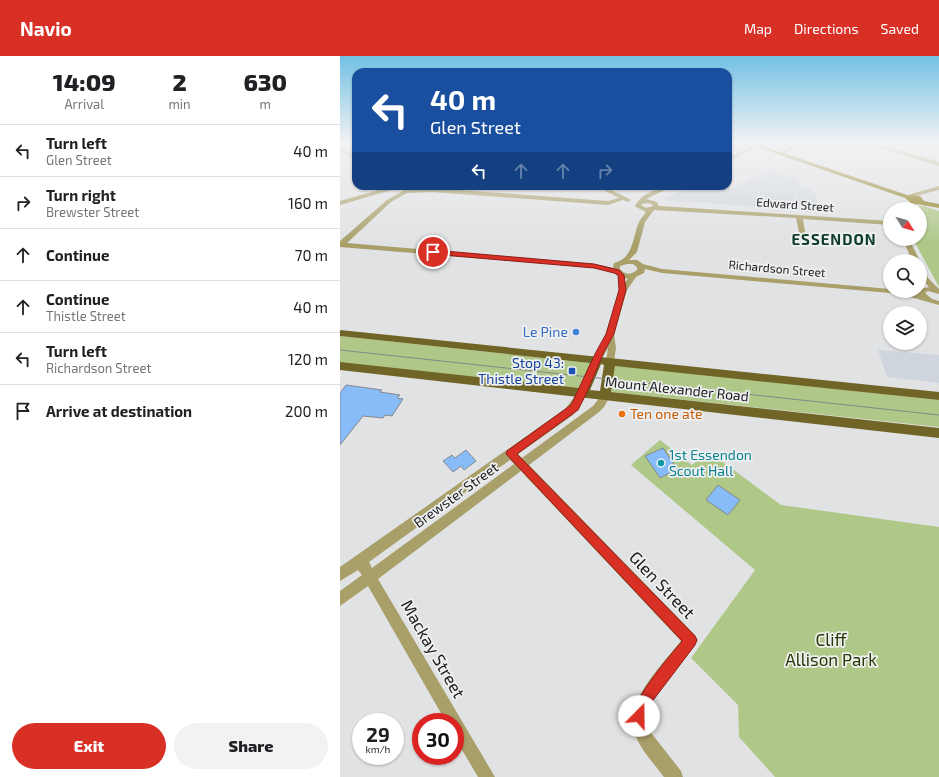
<!DOCTYPE html>
<style>
:root{--surface:#fff;--page:#f2f2f2;--text:#202124;--muted:#757577;--line:#e0e0e0;--accent:#d93025}
body{margin:0;font-family:"Exo 2",sans-serif;background:var(--page);color:var(--text);height:100vh;display:flex;flex-direction:column;font-size:15px;white-space:nowrap}
*{box-sizing:border-box;margin:0}
p{font-size:13px;color:var(--muted)}
.icon{flex:none;width:22px;height:22px;fill:none;stroke:currentColor;stroke-width:2;stroke-linecap:round;stroke-linejoin:round}
.map{position:relative;flex:1;overflow:hidden}
.side{display:flex;flex-direction:column;background:var(--surface);width:340px}
.side>*{flex:none}
.guide{position:absolute;left:12px;top:12px;width:380px;height:122px;border-radius:12px;box-shadow:0 1px 3px #0004;background:#1a4fa0;color:#fff;overflow:hidden}
.needle{width:26px;rotate:127deg}
.fabs{position:absolute;left:543px;top:146px;display:grid;gap:8px}
.fabs a{display:grid;place-items:center;width:44px;height:44px;border-radius:50%;background:var(--surface);box-shadow:0 1px 3px #0004;font-size:20px}
.speed{position:absolute;left:12px;top:657px;display:flex;gap:8px;font-size:20px;font-weight:700;text-align:center}
.speed>*{display:grid;place-content:center;width:52px;height:52px;border-radius:50%;background:var(--surface);box-shadow:0 1px 3px #0004;line-height:1}
.speed small{font-size:10px;font-weight:400}
.speed .limit{border:6px solid #d22;background:#fff;color:#111}
.pin{position:absolute;display:grid;place-items:center;width:34px;height:34px;color:#fff;margin:-17px;border:2px solid #fff;border-radius:50%;box-shadow:0 1px 4px #0007}
.me{position:absolute;width:44px;margin:-22px;rotate:22deg;stroke-linejoin:round;filter:drop-shadow(0 0 3px #0008)}
.turn{display:flex;align-items:center;gap:14px;height:84px;padding:0 12px;font-size:18px}
.turn .icon{width:52px;height:52px;stroke-width:2.5}
.turn b{display:block;font-size:28px;line-height:34px}
.lanes{display:flex;align-items:center;height:38px;padding:0 12px;background:#0003;justify-content:center;gap:20px;direction:ltr}
.lanes .off{opacity:.35}
.eta{display:flex;justify-content:space-evenly;align-items:center;height:68px;text-align:center}
.eta b{font-size:24px;font-weight:800;line-height:28px}
.button{display:flex;gap:8px;margin-top:auto;padding:8px 12px}
.button a{flex:1;height:46px;border-radius:24px;background:var(--accent);color:#fff;font-size:16px;font-weight:800;line-height:46px;text-align:center}
.button a+a{background:var(--page);color:var(--text)}
ul{padding:0;list-style:none}
li{display:flex;align-items:center;gap:12px;height:52px;padding:0 12px;border-top:1px solid var(--line)}
li div{flex:1}
li b{display:block;font-size:15px}
li em{font-style:normal}
header{display:flex;align-items:center;gap:24px;box-sizing:border-box;height:56px;padding:0 20px;background:var(--accent);color:#fff}
header strong{font-size:19px}
nav{display:flex;gap:22px;margin-inline-start:auto;font-size:14px}
main{display:flex;flex:1;min-height:0}
.map>svg:first-child{display:block}
</style>
<header>
<strong>Navio</strong>
<nav><a>Map</a><a>Directions</a><a>Saved</a></nav>
</header>
<main>
<section class="side">
<div class="eta">
<div><b>14:09</b><p>Arrival</p></div>
<div><b>2</b><p>min</p></div>
<div><b>630</b><p>m</p></div>
</div>
<ul>
<li><svg class="icon" aria-label="left" viewBox="0 0 24 24"><path d="M17 20v-9H6M10 6l-5 5 5 5"/></svg><div><b>Turn left</b><p>Glen Street</p></div><em>40 m</em></li>
<li><svg class="icon" aria-label="right" viewBox="0 0 24 24"><path d="M7 20v-9h11M14 6l5 5-5 5"/></svg><div><b>Turn right</b><p>Brewster Street</p></div><em>160 m</em></li>
<li><svg class="icon" aria-label="ahead" viewBox="0 0 24 24"><path d="M12 20V5M6 11l6-6 6 6"/></svg><div><b>Continue</b></div><em>70 m</em></li>
<li><svg class="icon" aria-label="ahead" viewBox="0 0 24 24"><path d="M12 20V5M6 11l6-6 6 6"/></svg><div><b>Continue</b><p>Thistle Street</p></div><em>40 m</em></li>
<li><svg class="icon" aria-label="left" viewBox="0 0 24 24"><path d="M17 20v-9H6M10 6l-5 5 5 5"/></svg><div><b>Turn left</b><p>Richardson Street</p></div><em>120 m</em></li>
<li><svg class="icon" aria-label="arrive" viewBox="0 0 24 24"><path d="M6 21V4h12l-3 4 3 4H6"/></svg><div><b>Arrive at destination</b></div><em>200 m</em></li>
</ul>
<div class="button"><a>Exit</a><a>Share</a></div>
</section>
<div class="map">
<svg width="599" height="721" viewBox="0 0 599 721">
<rect width="100%" height="100%" fill="#e1e2e4"/>
<path fill="#cfd5dd" d="M424,116h12l22,7 3,8 13,3 6,21 -158,-11 29,-14h35l6,2z
M538,294l61,5v28l-52,-6z"/>
<path fill="#afc787" d="M584,150l15,5v76l-26,-48h7v-30h-5l2,-2z
M0,280l250,27 -12,26 -238,-26z
M275,309l324,35v27l-328,-35z
M320,384l32,25 16,-14 73,54 158,22v250h-164l-36,-40 -1,-32 -47,-47 64,-88 -124,-105z"/>
<path fill="#87bcf9" stroke="#87888a" d="M6,329l36,5 -2,2 20,3 -3,3 6,1 -11,17 -7,-1 -2,3 -20,-2 -23,29v-52z
M323,392l14,21 -17,9 -15,-22z
M126,394l10,11 -12,9 -3,-4 -8,6 -10,-11 9,-6 3,3z
M378,429l22,15 -12,15 -22,-15z"/>
<g fill="none" stroke-linecap="round" stroke-linejoin="round">
<path fill="#a89f69" fill-rule="evenodd" d="M457,87h6l-21,12 -5,-1z
M525,87h8l66,19v4z
M415,89l4,1 -31,16v-4z
M0,91l16,10v4l-16,-11z
M53,130l2,1v2l-55,16v-4z
M256,130h8l27,14 -3,2 -5,-2 -15,5 -176,-13 -25,1 -16,9 -44,41 248,21 18,4 1,-5c20,-5 18,-25 25,-41 2,-4 5,-7 7,-10l-10,-5 -1,-1c6,-12 25,-20 38,-20l-27,13 11,3 2,4 231,15v4l-87,-6 2,13 -3,2 -3,-2 -3,-14 -142,-8 -9,12 -8,30 -8,8h8l6,4 19,5 228,20v2h4l-4,2 -228,-20 -17,-4 -1,4 -8,4 -9,13 -13,44 2,14 -2,13 -4,3 -4,-3 2,-13 -8,14 -3,1 -4,-3 13,-26 13,-44 9,-11 -10,-3 -3,-3 -20,-5 -255,-21v-6l47,-41 17,-10 28,-2 176,13 11,-3zM308,147l4,1 1,2 -7,2 -5,-3 1,-1zM287,208h6l4,3v3c-6,5 -12,5 -17,-1v-3z
M599,130v4l-28,7 -3,-2z
M574,145l5,1 -7,7h-6z
M563,183h6l11,22h-8z
M580,211h3l5,11 11,11v5l-11,-3 -3,2 7,6 7,2v4l-43,-12 -1,-2h13l9,2 3,-4 9,-2 -9,-11z
M242,334l5,4 -10,16 -4,5 -55,39 4,4 71,-52 4,-5 5,-8h6l2,3 -6,11 -5,5 -70,53 166,170 2,5 -2,5 -44,58 -4,13v8l5,10 29,37 2,6h-19c-12,-16 -28,-32 -32,-52 -5,-24 34,-66 49,-84l-160,-170 -143,108 117,198h-17l-23,-39v-16h-9l-78,-136 -28,20v-15l22,-16 -4,-5 -18,11v-14l225,-158 14,-18zM170,404l4,4 -142,104 -3,-6z"/>
<path fill="#8c7d1d" fill-rule="evenodd" d="M405,87h9l153,52 13,1 4,5 15,3v4l-28,-5 -6,-5z"/>
<path fill="#706526" fill-rule="evenodd" d="M0,274l599,62v8l-324,-34 -4,26 328,36v10l-599,-68v-8l239,26 11,-25 -250,-27zM261,308l3,1 -4,26 -10,-1z"/>
<path stroke="#868788" stroke-width="1" d="M0,294l599,65"/>
</g>
<linearGradient id="sky" x2="0" y2="1"><stop stop-color="#72c1e4"/><stop offset="0.46" stop-color="#f2f2f3"/><stop offset="1" stop-color="#f2f2f3" stop-opacity="0"/></linearGradient>
<rect width="599" height="188" fill="url(#sky)"/>
<path fill="#d93025" stroke="#8d1f18" d="M93,194l161,14 25,6 5,5 2,15 -12,44 -10,18 -18,42 -8,16 -61,44 178,182 2,4 -2,5 -44,58 -7,18 -5,2 -5,-2c-7,-17 36,-65 48,-80l-176,-187 1,-3 64,-46 25,-53 10,-18 13,-44 -1,-15 -4,-2 -20,-5 -163,-14v-3z"/>
<circle fill="#3f7fe0" stroke="#eef0f1" stroke-width="1.5" cx="236" cy="276" r="4"/>
<rect fill="#1a4fb4" stroke="#eef0f1" stroke-width="1.5" x="228" y="311" width="8" height="8" rx="2"/>
<circle fill="#e8710a" stroke="#eef0f1" stroke-width="1.5" cx="282" cy="358" r="4"/>
<circle fill="#0f9aa8" stroke="#eef0f1" stroke-width="1.5" cx="321" cy="407" r="4"/>
<g text-anchor="middle" stroke-width="3.5" stroke-linejoin="round" paint-order="stroke">
<g font-size="12" fill="#1b1b1c" stroke="#eef0f1">
<text transform="translate(455 149) rotate(4)" y="4">Edward Street</text>
<text transform="translate(437 213) rotate(5)" y="4">Richardson Street</text>
</g>
<g font-size="14" fill="#366cbe" stroke="#eef0f1" text-anchor="end">
<text x="228" y="281">Le Pine</text>
</g>
<g font-size="14" fill="#164399" stroke="#eef0f1" text-anchor="end">
<text x="224" y="312">Stop 43:<tspan x="224" dy="16">Thistle Street</tspan></text>
</g>
<g font-size="14" fill="#1b1b1c" stroke="#eef0f1">
<text transform="translate(337 333) rotate(6)" y="5">Mount Alexander Road</text>
<text transform="translate(116 439) rotate(-36)" y="5">Brewster Street</text>
</g>
<g font-size="14" fill="#c56008" stroke="#eef0f1" text-anchor="start">
<text x="290" y="363">Ten one ate</text>
</g>
<g font-size="14" fill="#0d838f" stroke="#eef0f1" text-anchor="start">
<text x="329" y="404">1st Essendon<tspan x="329" dy="16">Scout Hall</tspan></text>
</g>
<g font-size="15" font-weight="bold" letter-spacing="1" fill="#103e2b" stroke="#eef0f1">
<text x="494" y="189">ESSENDON</text>
</g>
<g font-size="17" fill="#1b1b1c" stroke="#eef0f1">
<text transform="translate(322 529) rotate(46)" y="6">Glen Street</text>
<text transform="translate(93 593) rotate(60)" y="6">Mackay Street</text>
</g>
<g font-size="17" fill="#283800" stroke="#eef0f1">
<text x="491" y="590">Cliff<tspan x="491" dy="20">Allison Park</tspan></text>
</g>
</g>
</svg>
<div class="fabs">
<a><svg class="needle" viewBox="-14 -14 28 28"><path d="M0-13l5 13h-10z" fill="#e53935"/><path d="M0 13l5-13h-10z" fill="#757577"/></svg></a>
<a><svg class="icon" aria-label="search" viewBox="0 0 24 24"><circle cx="10" cy="10" r="6"/><path d="M15 15l6 6"/></svg></a>
<a><svg class="icon" aria-label="layers" viewBox="0 0 24 24"><path d="M12 4l9 5-9 5-9-5zM3 14l9 5 9-5"/></svg></a>
</div>
<div class="speed"><div>29<small>km/h</small></div><div class="limit">30</div></div>
<div class="pin" style="left:93px;top:196px;background:#d93025"><svg class="icon" aria-label="arrive" viewBox="0 0 24 24"><path d="M6 21V4h12l-3 4 3 4H6"/></svg></div>
<svg class="me" style="left:299px;top:660px" viewBox="-20 -20 40 40"><circle r="19" fill="#fff"/><path d="M0-13L10 11 0 6-10 11z" fill="#d93025"/></svg>
<div class="guide">
<div class="turn"><svg class="icon" aria-label="left" viewBox="0 0 24 24"><path d="M17 20v-9H6M10 6l-5 5 5 5"/></svg><div><b>40 m</b>Glen Street</div></div>
<div class="lanes"><svg class="icon" aria-label="left" viewBox="0 0 24 24"><path d="M17 20v-9H6M10 6l-5 5 5 5"/></svg><svg class="icon off" aria-label="ahead" viewBox="0 0 24 24"><path d="M12 20V5M6 11l6-6 6 6"/></svg><svg class="icon off" aria-label="ahead" viewBox="0 0 24 24"><path d="M12 20V5M6 11l6-6 6 6"/></svg><svg class="icon off" aria-label="right" viewBox="0 0 24 24"><path d="M7 20v-9h11M14 6l5 5-5 5"/></svg></div>
</div>
</div>
</main>
